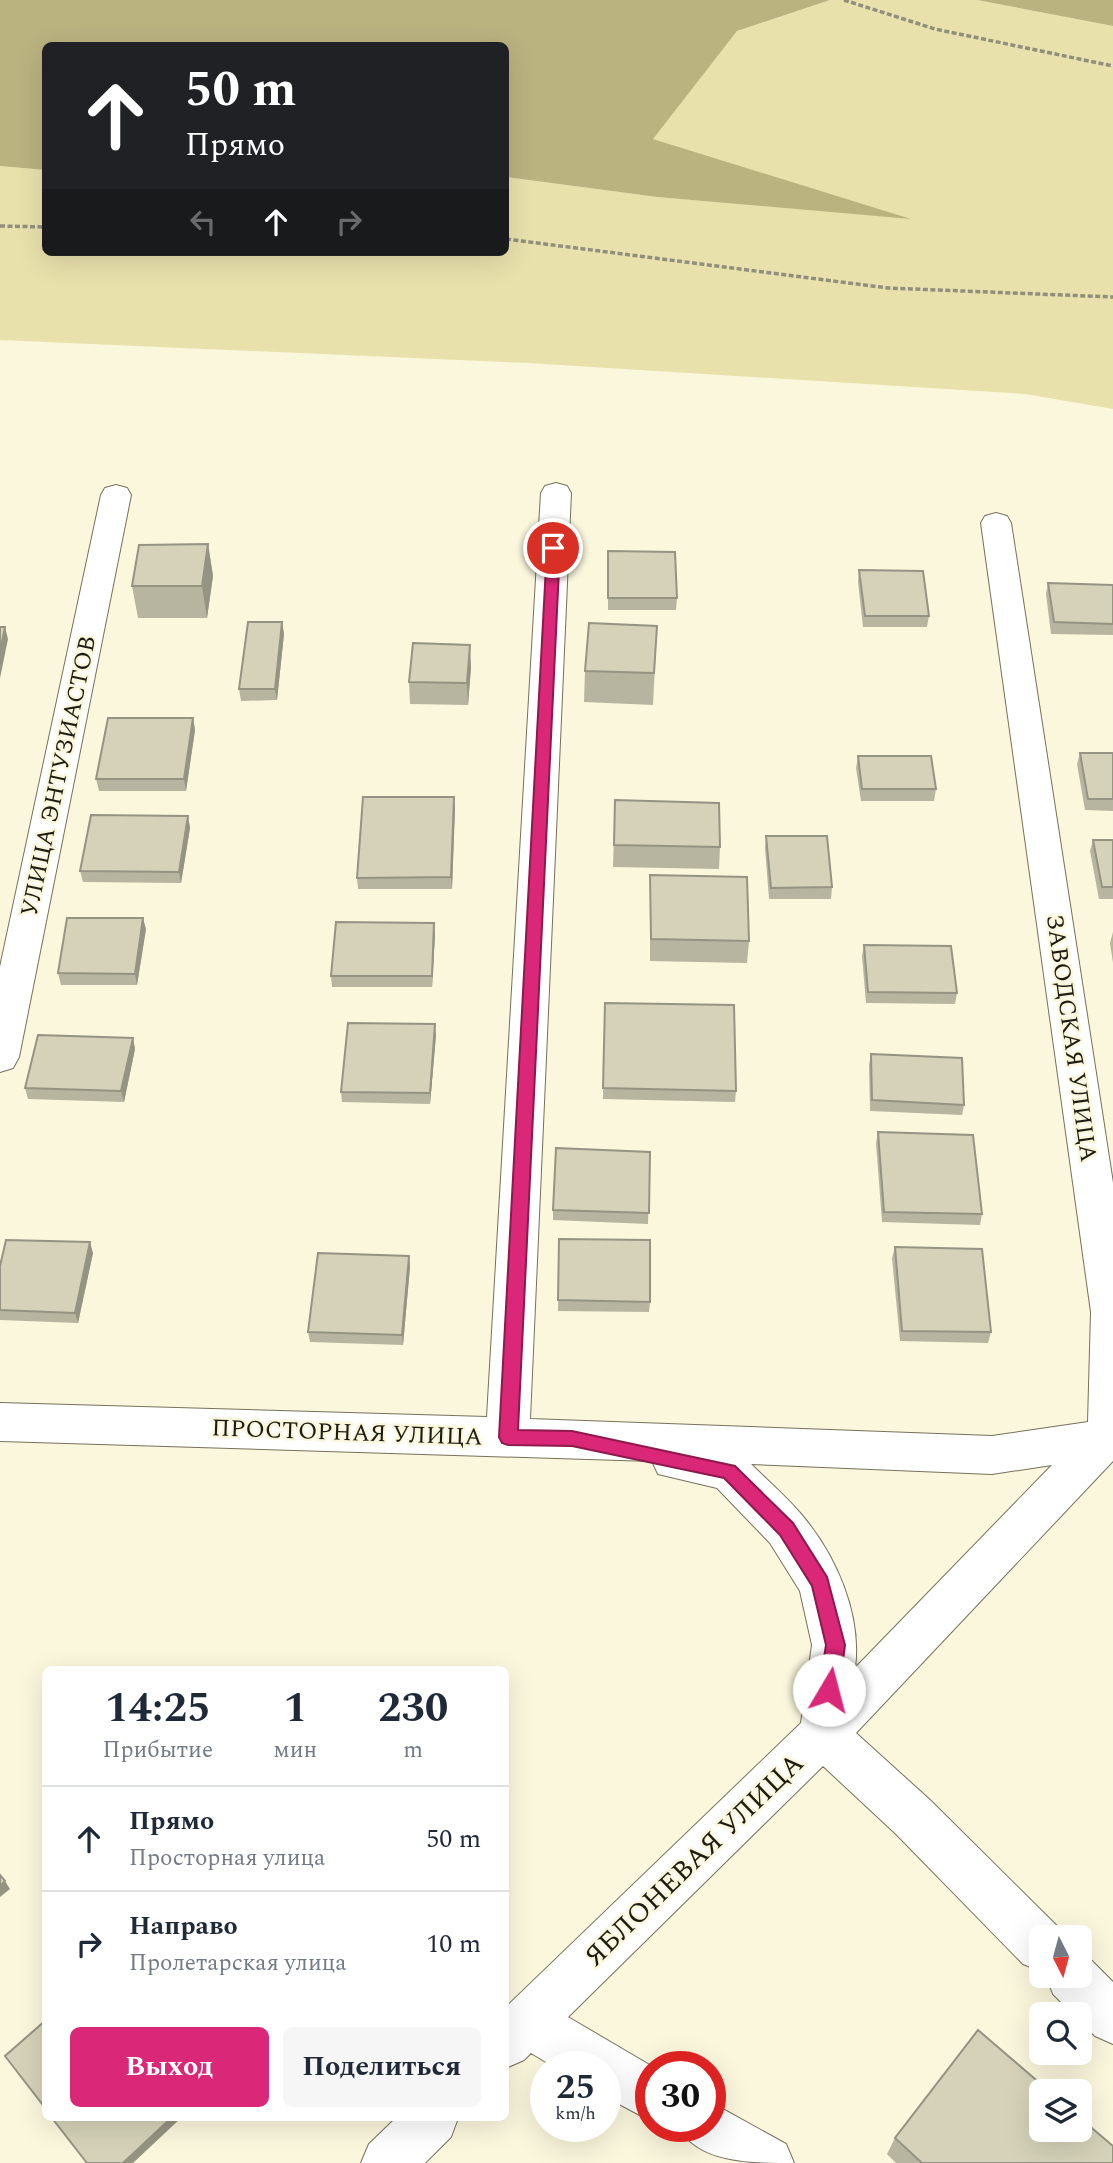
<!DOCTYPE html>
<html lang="ru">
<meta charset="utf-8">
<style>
:root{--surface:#fff;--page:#f6f6f7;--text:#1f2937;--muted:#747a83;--line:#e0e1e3;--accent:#db2777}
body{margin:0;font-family:Spectral,serif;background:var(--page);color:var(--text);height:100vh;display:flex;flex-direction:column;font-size:26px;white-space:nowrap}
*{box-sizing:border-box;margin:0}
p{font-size:23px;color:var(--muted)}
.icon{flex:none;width:38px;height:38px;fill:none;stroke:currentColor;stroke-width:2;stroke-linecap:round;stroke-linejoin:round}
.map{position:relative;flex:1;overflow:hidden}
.sheet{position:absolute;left:42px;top:1666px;width:467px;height:455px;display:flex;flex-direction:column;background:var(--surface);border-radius:10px;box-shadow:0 7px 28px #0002}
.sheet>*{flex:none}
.banner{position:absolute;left:42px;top:42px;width:467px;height:214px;border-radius:10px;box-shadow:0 7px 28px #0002;background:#202124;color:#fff;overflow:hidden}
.needle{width:46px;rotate:174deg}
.controls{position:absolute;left:1029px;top:1925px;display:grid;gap:14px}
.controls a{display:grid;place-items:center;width:63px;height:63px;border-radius:10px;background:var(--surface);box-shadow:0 7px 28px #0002;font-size:35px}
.speed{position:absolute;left:530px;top:2051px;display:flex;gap:14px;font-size:35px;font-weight:700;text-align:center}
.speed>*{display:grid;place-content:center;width:91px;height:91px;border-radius:50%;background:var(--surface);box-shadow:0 7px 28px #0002;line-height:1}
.speed small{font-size:18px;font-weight:400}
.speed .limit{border:10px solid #d22;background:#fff;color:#111}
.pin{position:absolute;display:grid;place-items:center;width:60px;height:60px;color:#fff;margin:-30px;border:4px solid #fff;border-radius:50%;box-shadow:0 2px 7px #0007}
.me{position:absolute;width:77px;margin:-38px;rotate:8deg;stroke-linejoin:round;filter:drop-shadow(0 0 5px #0008)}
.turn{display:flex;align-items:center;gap:24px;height:147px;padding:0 28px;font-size:32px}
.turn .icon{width:91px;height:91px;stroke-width:2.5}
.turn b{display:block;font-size:49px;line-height:60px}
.lanes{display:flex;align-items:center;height:66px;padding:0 28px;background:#0003;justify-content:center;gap:35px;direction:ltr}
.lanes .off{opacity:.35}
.eta{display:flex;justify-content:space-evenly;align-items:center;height:119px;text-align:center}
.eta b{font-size:42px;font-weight:700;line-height:49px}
.action{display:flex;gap:14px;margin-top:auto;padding:14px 28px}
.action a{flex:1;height:80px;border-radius:10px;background:var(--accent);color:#fff;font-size:28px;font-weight:700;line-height:80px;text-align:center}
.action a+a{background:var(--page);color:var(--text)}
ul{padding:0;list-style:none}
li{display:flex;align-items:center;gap:21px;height:105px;padding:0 28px;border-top:2px solid var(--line)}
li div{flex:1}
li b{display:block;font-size:26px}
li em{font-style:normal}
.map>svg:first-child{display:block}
</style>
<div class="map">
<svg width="1113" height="2163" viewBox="0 0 1113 2163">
<rect width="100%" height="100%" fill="#fbf7dd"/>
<path fill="#e9e1ac" d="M830,0h147l136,26v383l-88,-15 -497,-31 -528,-23v-174l45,4 1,82h460v-75l151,20 249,21 -254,-79 85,-108z"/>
<path fill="#bab27f" d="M0,0h830l-93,31 -84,108 258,80 -254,-22 -151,-20v-131h-460l-1,124 -45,-4z
M977,0h136v26z"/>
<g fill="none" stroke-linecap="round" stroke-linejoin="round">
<g stroke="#75715b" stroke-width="2">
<path id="minor" d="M556,483l11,3 4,7 -41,926 462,17 96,-14 3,-110 -110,-789 4,-7 11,-3 11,3 4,7 102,660v278l-257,272 74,67 129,128 3,9h-21v34l-18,-7 -127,-130 -73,-68 -255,251 85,50 -2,54 -45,-24v-30h-52l-23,-14 -7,7 -18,8v-61l295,-284 11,-78 -12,-54 -30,-48 -53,-55 -59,-14 -6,-13 -652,-20v-38l487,14 54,-924 4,-7zM751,1464l241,10 60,-9 -197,203c7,-54 -19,-113 -54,-154 -15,-18 -34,-34 -50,-50z
M116,485l11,3 4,7 -112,562 -6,11 -13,4v-105l101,-472 4,-7z
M1080,1954l9,4 24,24v62l-18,-8 -15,-15v-7h-7l-20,-20 -7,-18h34z
M710,2102l76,42 8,19c-45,0 -96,0 -116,-37h32z
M396,2118h62l-7,19 -26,26h-64l8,-19z"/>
</g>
<path stroke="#918f7c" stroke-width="3.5" stroke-dasharray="5 2.5" stroke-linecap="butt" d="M844,0l91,29 178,37
M0,226l46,1
M506,239l382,49 225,9"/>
<use href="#minor" fill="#fff" fill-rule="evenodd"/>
</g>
<path fill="#b7b59f" d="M208,544l5,32 -6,42h-69l-6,-32z
M608,551l69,47 -1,12h-68z
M859,570l70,46 -2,11h-64l-5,-45z
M1048,583l65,2v50l-62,-1 -5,-40z
M282,622l2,12 -7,66 -36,1 -2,-12z
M657,626l-4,79 -69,-3 1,-31z
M471,667l-3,38 -58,-1 -1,-22z
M193,718l2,12 -9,61h-87l-3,-12z
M1080,753h33v58l-28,-1 -8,-46z
M858,756l78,33 -2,12h-73l-5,-33z
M615,800l105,47 -1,22 -106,-2z
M455,808l-3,81h-94l-1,-11z
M188,816l2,12 -9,55 -98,-1 -3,-11z
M766,836l66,51 -1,12h-62l-4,-51z
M1093,840h20v59h-14l-9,-48z
M650,875l99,66 -2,22 -97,-2z
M146,929l-9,56h-76l-3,-12z
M1113,932v31l-3,-20z
M435,934l-3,53h-100l-1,-11z
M864,945l93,48 -2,11 -89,-1 -4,-47z
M605,1003l131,88 -1,11 -132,-3z
M436,1035l-6,69 -88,-2 -1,-10z
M133,1038l2,11 -11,53 -96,-3 -3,-11z
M871,1054l93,51 -2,10 -92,-4 -1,-46z
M878,1132l104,82 -2,11 -98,-3 -6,-79z
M650,1152l-2,72 -95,-4v-10z
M559,1239l91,63 -1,10 -91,-1z
M895,1247l96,85 -3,11 -88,-2 -8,-83z
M93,1253l-15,70 -78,-3v-54z
M409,1256l1,11 -7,78 -93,-3 -2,-10z
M895,2138l218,25h-217l-9,-9z"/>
<path fill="#959382" d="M208,544l5,32 -6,42 -5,-32z
M282,622l2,12 -7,66 -2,-11z
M5,627l3,12 -8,39v-26z
M470,645l1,22 -3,38 -1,-22z
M193,718l2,12 -9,61 -2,-12z
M454,797l1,11 -3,81 -1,-12z
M188,816l2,12 -9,55 -2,-11z
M143,918l3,11 -9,56 -2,-11z
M434,923l1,11 -3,53v-11z
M435,1024l1,11 -6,69v-11z
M133,1038l2,11 -11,53 -3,-11z
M90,1242l3,11 -15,70 -3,-10z
M409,1256l1,11 -7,78 -1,-10z
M5,1881l5,8 -10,8v-11z
M171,2118h10l-48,45h-10z"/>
<path fill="#d5d2b9" stroke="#959382" stroke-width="2" d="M208,544l-6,42h-70l7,-41z
M608,551l67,1 2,46h-69z
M859,570l64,1 6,45h-64z
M1048,583l65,2v39l-59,-2z
M248,622h34l-7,67h-36z
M589,623l68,3 -3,47 -69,-2z
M0,627h5l-5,25z
M413,643l57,2 -3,38 -58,-1z
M108,718h85l-9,61h-88z
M1080,753h33v46h-25z
M858,756h73l5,33h-74z
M363,797h91l-3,80 -94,1z
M615,800l104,3 1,44 -106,-2z
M91,815l97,1 -9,56 -99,-1z
M766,836h61l5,51 -61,1z
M1093,840h20v47h-11z
M650,875l97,2 2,64 -98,-2z
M67,918h76l-8,56 -77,-1z
M336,922l98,1 -2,53h-101z
M864,945l87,1 6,47 -89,-1z
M605,1003l129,2 2,86 -133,-3z
M348,1023l87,1 -5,69 -89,-1z
M38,1035l95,3 -12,53 -96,-3z
M871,1054l91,4 2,47 -92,-5z
M878,1132l95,3 9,79 -98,-2z
M556,1148l94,4 -1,61 -96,-3z
M559,1239l91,1v62l-92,-2z
M6,1240l84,2 -15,71 -75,-3v-44z
M895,1247l87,2 9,83 -89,-1z
M318,1253l91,3 -7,79 -94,-3z
M0,1875l5,6 -5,5z
M46,2020v89l-41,-53z
M978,2030l71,61h-8v39h39v-12l33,28v17h-191l-27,-25z
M52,2118h119l-48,45h-36z"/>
<path fill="#db2777" stroke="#8e194d" stroke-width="2" d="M553,544l7,4 -42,882 54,1 163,35 58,57 34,54 18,68 -6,45 -3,6 -7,3 -7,-3 -3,-6 7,-45 -14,-59 -32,-51 -56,-57 -152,-32 -64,-1 -6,-2 -3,-6 48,-889z"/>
<g text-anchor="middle" stroke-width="5" stroke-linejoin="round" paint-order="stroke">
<g font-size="24" fill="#1d1c12" stroke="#fbf7dd">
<text transform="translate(58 776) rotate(-78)" y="8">УЛИЦА ЭНТУЗИАСТОВ</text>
<text transform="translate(1072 1038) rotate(82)" y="8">ЗАВОДСКАЯ УЛИЦА</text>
<text transform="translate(347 1432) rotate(2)" y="8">ПРОСТОРНАЯ УЛИЦА</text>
</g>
<g font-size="28" fill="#1d1c12" stroke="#fbf7dd">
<text transform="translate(693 1859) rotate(-44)" y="10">ЯБЛОНЕВАЯ УЛИЦА</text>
</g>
</g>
</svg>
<div class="controls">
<a><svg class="needle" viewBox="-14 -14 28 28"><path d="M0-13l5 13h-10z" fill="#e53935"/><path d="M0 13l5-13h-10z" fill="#747a83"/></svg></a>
<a><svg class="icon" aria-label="search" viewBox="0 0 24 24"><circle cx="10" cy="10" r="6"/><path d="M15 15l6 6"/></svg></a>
<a><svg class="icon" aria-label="layers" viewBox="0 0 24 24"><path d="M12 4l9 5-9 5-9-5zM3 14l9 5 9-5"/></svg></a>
</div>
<div class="speed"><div>25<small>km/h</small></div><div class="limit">30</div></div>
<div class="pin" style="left:553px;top:548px;background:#d93025"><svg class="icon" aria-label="arrive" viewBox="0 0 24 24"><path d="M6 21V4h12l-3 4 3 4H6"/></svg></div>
<svg class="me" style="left:829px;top:1690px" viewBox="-20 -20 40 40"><circle r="19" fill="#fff"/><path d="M0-13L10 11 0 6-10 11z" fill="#db2777"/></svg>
<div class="banner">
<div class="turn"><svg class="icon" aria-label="ahead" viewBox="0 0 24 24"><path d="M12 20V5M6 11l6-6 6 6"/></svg><div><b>50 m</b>Прямо</div></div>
<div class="lanes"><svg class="icon off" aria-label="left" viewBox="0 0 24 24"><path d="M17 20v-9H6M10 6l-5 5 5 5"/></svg><svg class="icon" aria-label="ahead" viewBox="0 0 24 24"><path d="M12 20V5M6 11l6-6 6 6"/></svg><svg class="icon off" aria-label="right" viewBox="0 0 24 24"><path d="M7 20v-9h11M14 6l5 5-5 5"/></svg></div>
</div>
<section class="sheet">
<div class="eta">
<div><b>14:25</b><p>Прибытие</p></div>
<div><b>1</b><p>мин</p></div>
<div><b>230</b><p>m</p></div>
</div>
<ul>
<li><svg class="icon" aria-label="ahead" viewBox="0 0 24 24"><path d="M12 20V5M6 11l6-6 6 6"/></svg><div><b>Прямо</b><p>Просторная улица</p></div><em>50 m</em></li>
<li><svg class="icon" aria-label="right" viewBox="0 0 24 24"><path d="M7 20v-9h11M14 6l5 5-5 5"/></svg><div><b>Направо</b><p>Пролетарская улица</p></div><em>10 m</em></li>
</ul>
<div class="action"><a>Выход</a><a>Поделиться</a></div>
</section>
</div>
